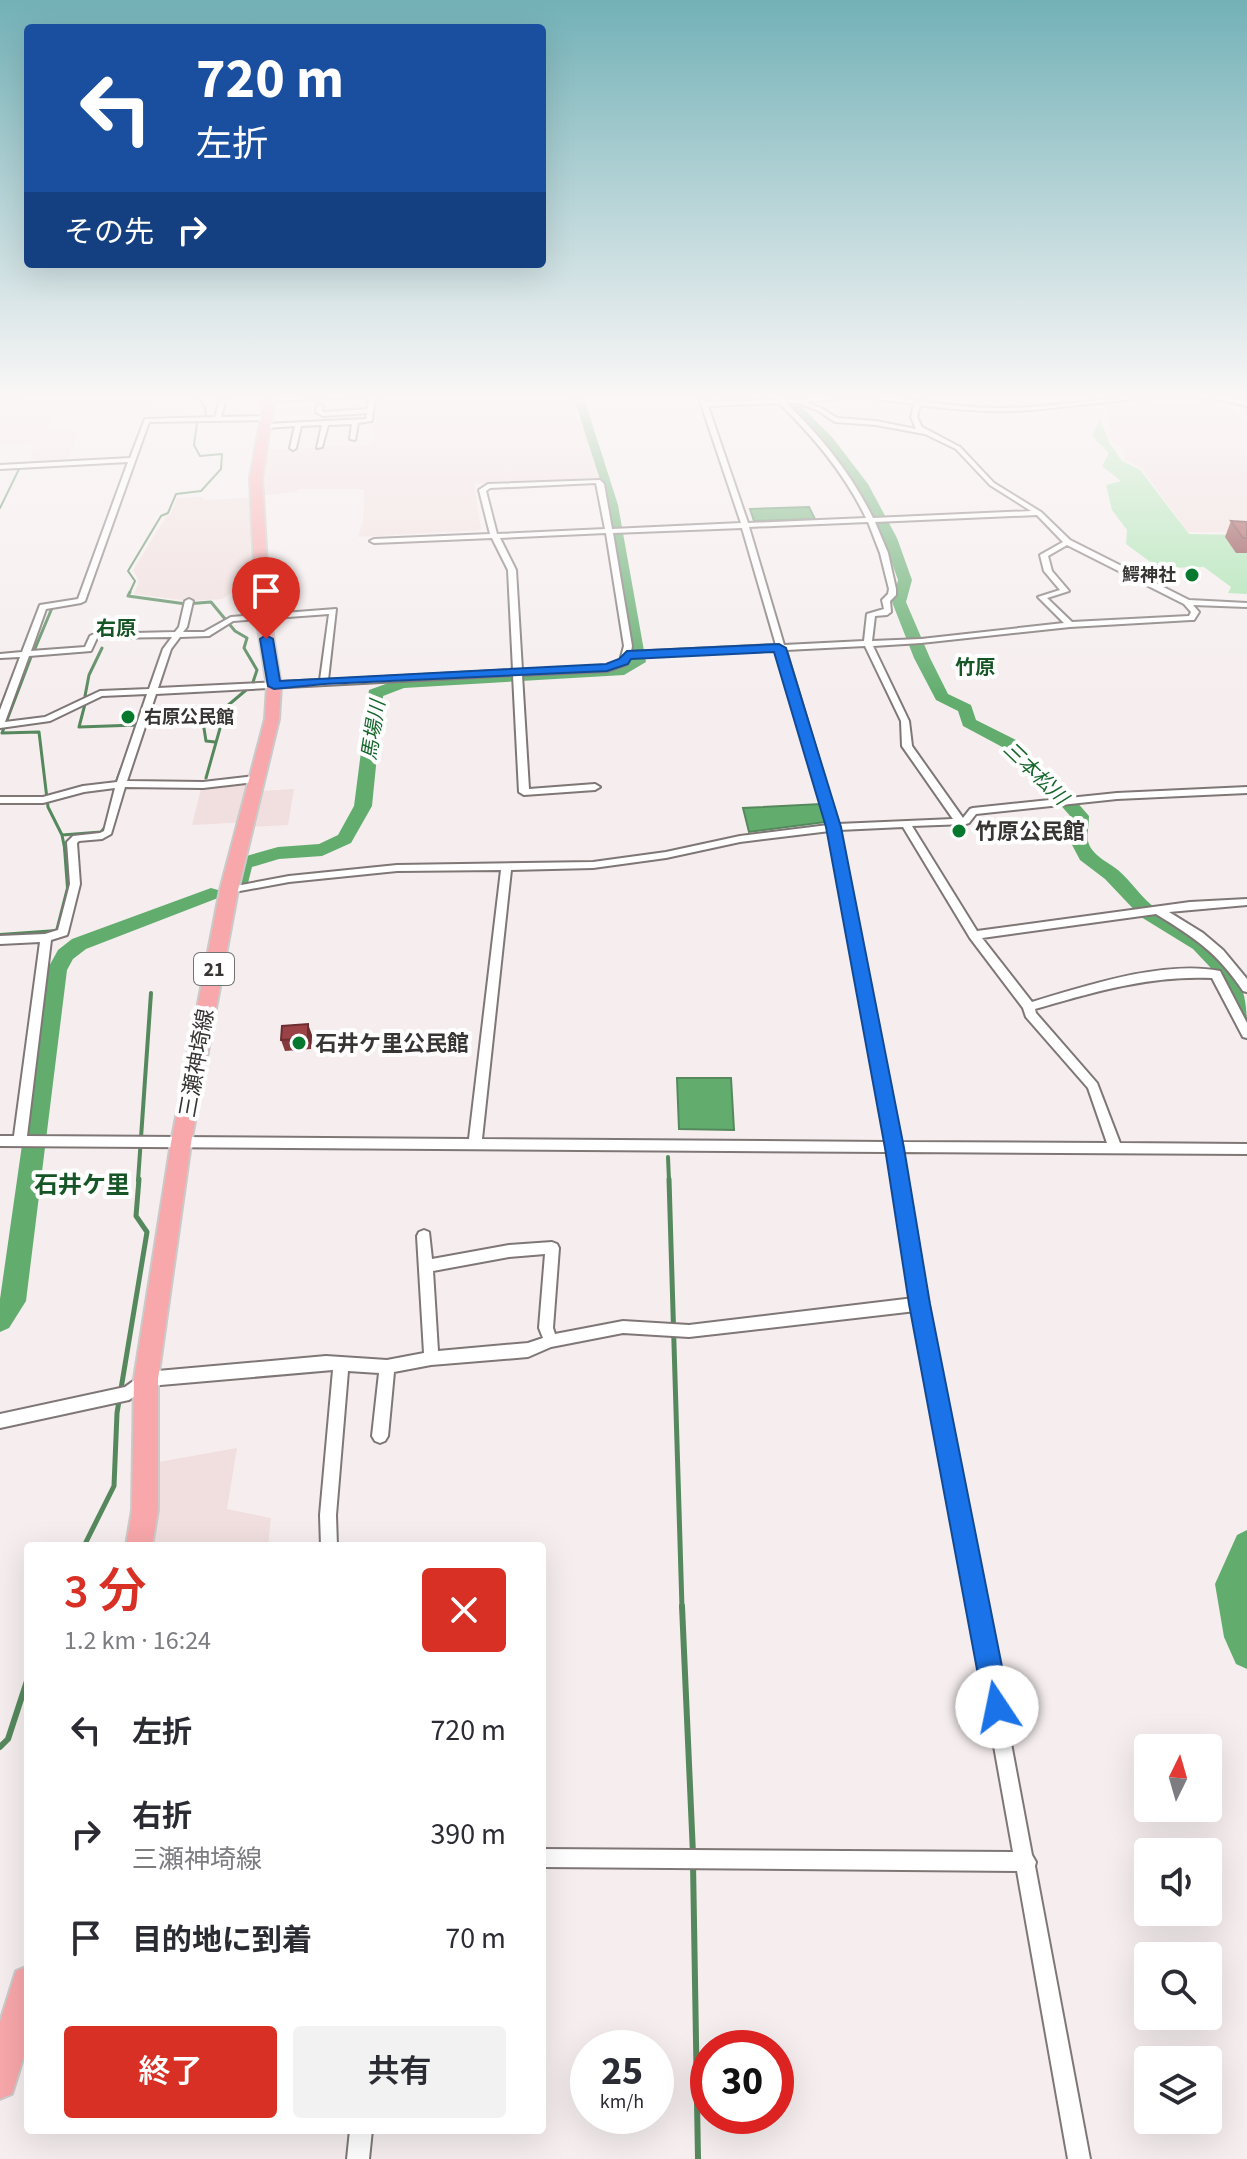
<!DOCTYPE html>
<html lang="ja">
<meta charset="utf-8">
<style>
:root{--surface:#fff;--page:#f2f2f3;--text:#2b2b33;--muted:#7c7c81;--accent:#d93025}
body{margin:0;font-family:"Source Sans 3","Noto Sans JP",sans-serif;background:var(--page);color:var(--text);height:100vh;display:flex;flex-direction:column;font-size:30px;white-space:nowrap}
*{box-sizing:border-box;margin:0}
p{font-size:26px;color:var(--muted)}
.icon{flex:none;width:44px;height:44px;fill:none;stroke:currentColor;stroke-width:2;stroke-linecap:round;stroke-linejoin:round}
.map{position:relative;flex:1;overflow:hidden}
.drawer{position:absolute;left:24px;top:1542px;width:522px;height:592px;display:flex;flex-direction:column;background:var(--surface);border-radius:8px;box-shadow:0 8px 32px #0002}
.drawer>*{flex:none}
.top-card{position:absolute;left:24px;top:24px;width:522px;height:244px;border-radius:8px;box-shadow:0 8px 32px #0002;background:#1a4fa0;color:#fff;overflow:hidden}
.needle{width:52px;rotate:5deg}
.controls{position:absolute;left:1134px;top:1734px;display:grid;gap:16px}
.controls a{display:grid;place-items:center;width:88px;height:88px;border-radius:8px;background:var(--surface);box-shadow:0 8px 32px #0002;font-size:40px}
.speed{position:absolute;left:570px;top:2030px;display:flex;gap:16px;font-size:40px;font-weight:700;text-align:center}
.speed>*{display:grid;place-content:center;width:104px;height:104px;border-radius:50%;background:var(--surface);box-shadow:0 8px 32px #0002;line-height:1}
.speed small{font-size:20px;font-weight:400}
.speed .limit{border:12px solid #d22;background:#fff;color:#111}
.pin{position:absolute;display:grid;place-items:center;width:68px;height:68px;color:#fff;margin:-82px -34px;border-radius:50% 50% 50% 0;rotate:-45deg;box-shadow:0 0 8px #0007}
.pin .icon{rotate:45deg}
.me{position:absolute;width:88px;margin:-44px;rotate:349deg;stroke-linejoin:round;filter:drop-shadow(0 0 6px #0008)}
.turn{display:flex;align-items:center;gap:28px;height:168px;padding:0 40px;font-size:36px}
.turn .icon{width:104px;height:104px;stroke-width:2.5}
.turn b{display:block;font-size:56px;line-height:68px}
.then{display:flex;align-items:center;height:76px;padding:0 40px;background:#0003;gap:16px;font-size:30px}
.round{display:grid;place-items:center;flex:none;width:84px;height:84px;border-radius:8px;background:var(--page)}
.summary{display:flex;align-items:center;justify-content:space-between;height:136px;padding:0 40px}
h1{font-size:48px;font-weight:600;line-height:60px;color:var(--accent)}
.button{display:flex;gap:16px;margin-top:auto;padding:16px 40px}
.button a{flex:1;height:92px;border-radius:8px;background:var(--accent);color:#fff;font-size:32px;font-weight:600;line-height:92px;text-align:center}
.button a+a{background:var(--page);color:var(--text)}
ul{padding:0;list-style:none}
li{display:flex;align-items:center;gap:24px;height:104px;padding:0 40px}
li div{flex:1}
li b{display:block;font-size:30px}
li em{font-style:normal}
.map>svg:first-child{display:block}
</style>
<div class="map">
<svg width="1247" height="2159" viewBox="0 0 1247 2159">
<rect width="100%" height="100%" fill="#f6eeee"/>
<path fill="#f0dfde" d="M31,395h120l-6,14 -90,7 -9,14 32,2 -10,27 -38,2 4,-17 -34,1v-37z
M379,395h192l6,25 7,11 15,47 -125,6 7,46 -123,7 5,-15 1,-33h-67l2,2 -38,5 4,-46 108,-5z
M1140,401l84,1 23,21v109h-59l-47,-64 -16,-8v-9l-13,-10 -7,-38z
M202,497l2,3 46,-2 1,88 -14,3 -15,10 -33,2 -55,-7 5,-13 -6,-11 33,-53 5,-3 6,-16z
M262,775l-2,16 34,-2 -6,36 -37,2v-5l-59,3 11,-44z
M237,1448l-10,61 44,9 -3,28h-121l6,-83z"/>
<path fill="#a6e3ae" d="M1100,418l10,26 12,17 18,9 49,64 58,1v59l-19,-1 3,-6 -27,-20 -39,1 -6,11 -6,-5v-10l-27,-20 1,-14 -15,-20 -6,-25 15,-4 -19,-15 7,-13 -17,-17z"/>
<path fill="#62ad6e" stroke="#55895d" stroke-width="2" d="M809,507l6,12 -61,2 -4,-12z
M821,804l5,18 -77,10 -6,-24z
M677,1078h54l3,52 -55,-1z"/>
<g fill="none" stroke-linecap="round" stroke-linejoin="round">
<path stroke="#55895d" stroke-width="2" d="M0,508l20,-41
M129,594l6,-13 -7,-10 33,-55 7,-3 8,-19 25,-3 20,-22 1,-15 -22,2 -6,-11 3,-22 9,-5 -1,-11 -8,-12"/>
<path stroke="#55895d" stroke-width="3" d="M130,592l-2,4 58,8 25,-2 24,29 12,7 -3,10 13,22 -5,15 -26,22 -20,71
M34,651l18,-43
M31,657l-29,76 37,-1 9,75 14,28 3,15
M85,696l4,-21 13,-27
M85,704l-6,23 58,-2v3
M147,725l56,-3 3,19 9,1
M117,780l4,-11
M62,835l39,-3 5,-6"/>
<path stroke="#55895d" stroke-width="4" d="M0,935l57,-4 11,-43 -3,-40
M668,1157l1,24
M138,1181l13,-188"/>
<path stroke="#55895d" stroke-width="5" d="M669,1179l13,429
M84,1546l30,-60 3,-73 30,-181 -11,-16 3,-37"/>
<path stroke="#55895d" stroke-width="6" d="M682,1606l11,248
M0,1747l8,-8 20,-61
M693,1863l5,296"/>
<path fill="#62ad6e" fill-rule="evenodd" d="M573,395h10l35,110 28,157 -22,13 -220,13 -21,8 -11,110 -21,37 -29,13 -43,3 -27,8 -5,20h-14l-2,-4 5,-24 42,-12 41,-3 19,-9 16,-29 15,-116 33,-12 219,-12 9,-6 -29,-177z
M779,395h11l42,42 36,47 29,54 15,42 -6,22 24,56 18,36 23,11 5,15 42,21 19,26 25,18 27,31c0,7 -2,17 -1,25 3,14 20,21 30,29 14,12 24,29 39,39 46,32 90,47 90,113l-7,-3 -30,-52 -17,-18 -52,-32 -36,-38 -25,-19 -10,-19 1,-24 -21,-24 -25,-18 -19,-26 -43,-23 -5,-15 -22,-11 -22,-42 -22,-56 6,-22 -15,-42 -27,-53 -32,-44z
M211,888l7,2 3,4 -3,4 -132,51 -13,10 -6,11 -41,331 -17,27 -9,4v-33l47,-329 11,-20 14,-11z
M1247,1530v139l-11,-5 -12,-27 -9,-53 22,-49z"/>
<g stroke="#7e7776" stroke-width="4">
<path id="street" d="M221,395h6l-6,22 46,-1 3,2 -3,2 -118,2 -64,179 -4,2 -35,6 -15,42 54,-4 5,-11 4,-2 81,-2 4,-5 6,-26 4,-2 4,2 -6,26 -4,5h21l27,-15 105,-8 -8,71 185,-10 -5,-100 -16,-32 -118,5 -4,-2 4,-2 116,-5 -11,-44 9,-6 112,-4 4,4 8,45 129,-6 -43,-128h6l2,7 70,-2 -5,-5h7l4,5c31,-1 62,-8 92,-5 45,5 90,14 135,13 57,-2 114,-13 171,-13 24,0 44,0 67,7v4c-67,-20 -147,-1 -216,4 -37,3 -74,0 -111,-5l-3,12 5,10 38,20 34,36 47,29 29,28 119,60 58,3v4l-54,-2 6,7 -5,8h-3l-121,7 -149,16 -48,3 36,75 3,25 51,72 7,-9 3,-1 144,-15 130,-6v6l-130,6 -141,15 -7,9 -3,1 -54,2 65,105 213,-29 57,-3v6l-78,7 34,21 20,17 24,29v13l-4,-1c-26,-39 -48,-53 -87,-77l-174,24 50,64c54,-16 131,-42 188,-31l27,52v15l-4,-1 -31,-59c-61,-3 -119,14 -177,31l1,4 61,70 23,60 127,1v10l-347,-2 132,703 4,7 -1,4 55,293h-22l-51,-288 -475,-4v-18l471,3 -97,-541 -227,26 -66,-4 -72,14 -23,10 -97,8 -37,7 -6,64 -3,5 -5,2 -5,-2 -3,-5 7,-63 -31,-2 -12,144 1,31h-16l-1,-31 13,-145 -184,16 -20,14 -129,28v-14l125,-27 21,-15 180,-16 61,4 37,-7 -7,-117 2,-4 5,-2 5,2 3,27 77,-14 43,-3 5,2 2,4 -6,80 2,6 68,-13 66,4 225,-27 -27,-146 -887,-6v-10h14l26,-194 -40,2v-8l45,-2 13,-4 12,-46 -3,-42 6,-6 27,-3 4,-2 11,-43 -31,4 -41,11h-43v-6h43l40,-11 34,-4 30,-88 -45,2 -52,25 -50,7v-18l20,-53 -20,1v-4l22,-2 18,-47 38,-6 50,-137 -128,7v-4l130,-7 15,-39 70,-2zM859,397l55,7 -3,13 5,12 -40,-8 -39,-3 -16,-10 -16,-6zM779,403c35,34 66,71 87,115l-118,5 -40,-117zM786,403h12l19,7 18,12 41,3 49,9 31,15 34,36 41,26 -158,7c-21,-43 -52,-82 -87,-115zM596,483l9,46 -108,5 -11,-43 4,-3zM1037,515l26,27 -23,13 4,16 16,19 -22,7 26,26 -143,16 -49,2 3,-25 12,-1 4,-3 -1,-11 6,-6v-6l-8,-36 -13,-31zM868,522l12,31 9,36 -1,5 -6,6 2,9 -17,5 -3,27 -80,4 -35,-118zM742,528l34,117 -145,7 1,-6 -19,-113zM606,533l18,113 -4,15 -14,5 -84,4 -6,-100 -16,-32zM1067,545l117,59 7,8 -2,4 -117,6 -25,-24 22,-7 -17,-20 -4,-15zM329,614l-9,66 -162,8 13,-39 9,-12 29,-1 24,-15zM172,637l-9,12 -14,40 -49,2 -55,26 -40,5 24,-66 62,-5 6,-13zM865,646l36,75 1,25 51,73 -115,5 -52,-174zM778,650l50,175 -88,11 -74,16 -73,10 -196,3 -108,11 -64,12 -1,2 1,2 4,1 60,-11 108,-11 104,-1 -32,269 -442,-3 24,-196 16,-5 1,-3 12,-48 -3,-41 2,-2 23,-2 9,-5 14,-47 78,1 52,-6 5,-3 -5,-3 -52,6 -76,-1 29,-87 357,-19 6,117 5,3 71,-5 5,-3 -5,-3 -66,5 -7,-114 85,-4 20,-7 2,-7zM903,827l67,111 53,70 3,9 62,71 19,55 -209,-1 -59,-312zM830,831l56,311 -404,-3 29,-269 82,-2 73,-10 74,-16zM545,1254l-6,74 4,10 -15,5 -90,8 -5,-80 76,-14z
M316,395h44l-3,2 -87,4 -3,-2 3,-2z
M369,395h6l-3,26 -14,2 -3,17 -5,-1 2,-15 -24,1 -6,22 -5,1 5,-23 -21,1 -5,22 -3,2 -3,-2 5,-22 -29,2 -3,-2 3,-2 100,-5 1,-6 -44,3 -7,-4 1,-6 3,-2 3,2 -1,5 2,1 43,-3z
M350,2130h22l-3,29h-22z"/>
</g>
<g stroke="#7e7776" stroke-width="4">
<path id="secondary" d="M1120,395h28l1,2 -4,3z"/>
</g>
<g stroke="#cbcaca" stroke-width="4">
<path id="primary" d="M12,395h14l-26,12v-7z
M265,395h10l-13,83 8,138 11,70 -2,33 -41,171 -47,253 -33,236v131l-6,36h-26l6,-36 2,-131 37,-236 49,-253 45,-171 2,-33 -11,-70 -6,-138z
M28,1966v77l-16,51 -12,5v-77l16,-51z"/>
</g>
<use href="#street" fill="#fff" fill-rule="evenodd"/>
<use href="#secondary" fill="#fcd3d4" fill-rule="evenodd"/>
<use href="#primary" fill="#f8a7aa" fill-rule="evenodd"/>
</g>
<path fill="#85393c" d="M1231,521l16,1v31h-11l-11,-16z
M312,1035l-1,14 -26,2 -4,-11z"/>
<path fill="#6c2e31" d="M308,1024l4,11 -1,14 -3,-11z"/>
<path fill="#9b4246" stroke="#6c2e31" stroke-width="2" d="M1231,521l16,1v16h-4z
M308,1024v14l-27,2 1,-14z"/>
<linearGradient id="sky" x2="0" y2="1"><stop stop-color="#72b1b7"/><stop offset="0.57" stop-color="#fbf7f7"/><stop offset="1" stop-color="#fbf7f7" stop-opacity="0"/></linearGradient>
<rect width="1247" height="697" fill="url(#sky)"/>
<path fill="#1a73e8" stroke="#114b97" stroke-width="2" d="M266,635l7,4 7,42 326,-17 13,-5 8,-8 152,-7 7,4 55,179 63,321 26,156 80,403 -4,9 -9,4 -10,-4 -3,-9 -75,-403 -24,-156 -59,-321 -52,-175 -143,7 -3,5 -21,7 -283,13 -50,5 -6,-3 -8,-47z"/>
<g fill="#06792f" stroke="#fff" stroke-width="3">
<circle cx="1192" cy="575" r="8"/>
<circle cx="128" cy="717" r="8"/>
<circle cx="959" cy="831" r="8"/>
<circle cx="299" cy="1043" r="8"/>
</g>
<g text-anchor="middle" stroke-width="8" stroke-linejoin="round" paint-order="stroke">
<g font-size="18" font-weight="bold" fill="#383535" stroke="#fff" text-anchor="end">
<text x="1176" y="581">鰐神社</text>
<text x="144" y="723" text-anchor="start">右原公民館</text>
</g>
<g font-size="20" font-weight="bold" fill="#165525" stroke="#fff">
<text x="116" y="635">右原</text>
<text x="975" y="674">竹原</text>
</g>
<g font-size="20" font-style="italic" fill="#16672c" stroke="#fff">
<text transform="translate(373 730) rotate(-81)" y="7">馬場川</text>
<text transform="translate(1036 773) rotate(44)" y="7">三本松川</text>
</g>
<rect fill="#fff" stroke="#747272" stroke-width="2" x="194" y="953" width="40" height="32" rx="6"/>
<g font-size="20" font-weight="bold" fill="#383535">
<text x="214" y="976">21</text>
</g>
<g font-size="22" font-weight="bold" fill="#383535" stroke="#fff" text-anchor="start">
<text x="975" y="839">竹原公民館</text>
<text x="315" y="1051">石井ケ里公民館</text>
</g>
<g font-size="22" fill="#383535" stroke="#fff">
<text transform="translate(196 1063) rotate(-80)" y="8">三瀬神埼線</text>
</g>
<g font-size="24" font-weight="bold" fill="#165525" stroke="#fff">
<text x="82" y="1193">石井ケ里</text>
</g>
</g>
</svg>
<div class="controls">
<a><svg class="needle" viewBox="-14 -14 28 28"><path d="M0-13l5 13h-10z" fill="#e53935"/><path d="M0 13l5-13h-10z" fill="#7c7c81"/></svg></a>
<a><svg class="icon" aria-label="sound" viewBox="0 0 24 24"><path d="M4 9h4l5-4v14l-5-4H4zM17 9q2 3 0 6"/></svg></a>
<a><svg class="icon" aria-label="search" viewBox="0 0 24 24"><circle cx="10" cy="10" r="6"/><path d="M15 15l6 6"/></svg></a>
<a><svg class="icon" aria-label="layers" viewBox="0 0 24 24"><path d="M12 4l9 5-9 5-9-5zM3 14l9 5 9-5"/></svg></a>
</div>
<div class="speed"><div>25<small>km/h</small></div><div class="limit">30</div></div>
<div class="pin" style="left:266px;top:639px;background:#d93025"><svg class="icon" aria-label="arrive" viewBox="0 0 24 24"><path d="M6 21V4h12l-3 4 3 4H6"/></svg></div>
<svg class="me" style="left:997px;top:1707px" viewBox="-20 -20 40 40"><circle r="19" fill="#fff"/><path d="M0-13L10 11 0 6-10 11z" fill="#1a73e8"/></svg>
<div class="top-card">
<div class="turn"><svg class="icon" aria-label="left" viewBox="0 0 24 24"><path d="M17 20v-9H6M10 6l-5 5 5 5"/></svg><div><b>720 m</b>左折</div></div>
<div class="then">その先<svg class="icon" aria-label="right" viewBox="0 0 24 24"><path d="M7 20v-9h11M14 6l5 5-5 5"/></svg></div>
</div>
<section class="drawer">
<div class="summary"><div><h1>3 分</h1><p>1.2 km · 16:24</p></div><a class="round" style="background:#d93025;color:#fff"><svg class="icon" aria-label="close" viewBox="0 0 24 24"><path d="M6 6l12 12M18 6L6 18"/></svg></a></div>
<ul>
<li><svg class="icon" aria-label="left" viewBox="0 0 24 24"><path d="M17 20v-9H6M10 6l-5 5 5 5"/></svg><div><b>左折</b></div><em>720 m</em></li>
<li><svg class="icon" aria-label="right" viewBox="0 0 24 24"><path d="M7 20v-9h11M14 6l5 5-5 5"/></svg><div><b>右折</b><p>三瀬神埼線</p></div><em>390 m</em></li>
<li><svg class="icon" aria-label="arrive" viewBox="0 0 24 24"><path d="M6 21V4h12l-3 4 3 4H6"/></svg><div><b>目的地に到着</b></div><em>70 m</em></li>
</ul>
<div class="button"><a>終了</a><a>共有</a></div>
</section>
</div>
